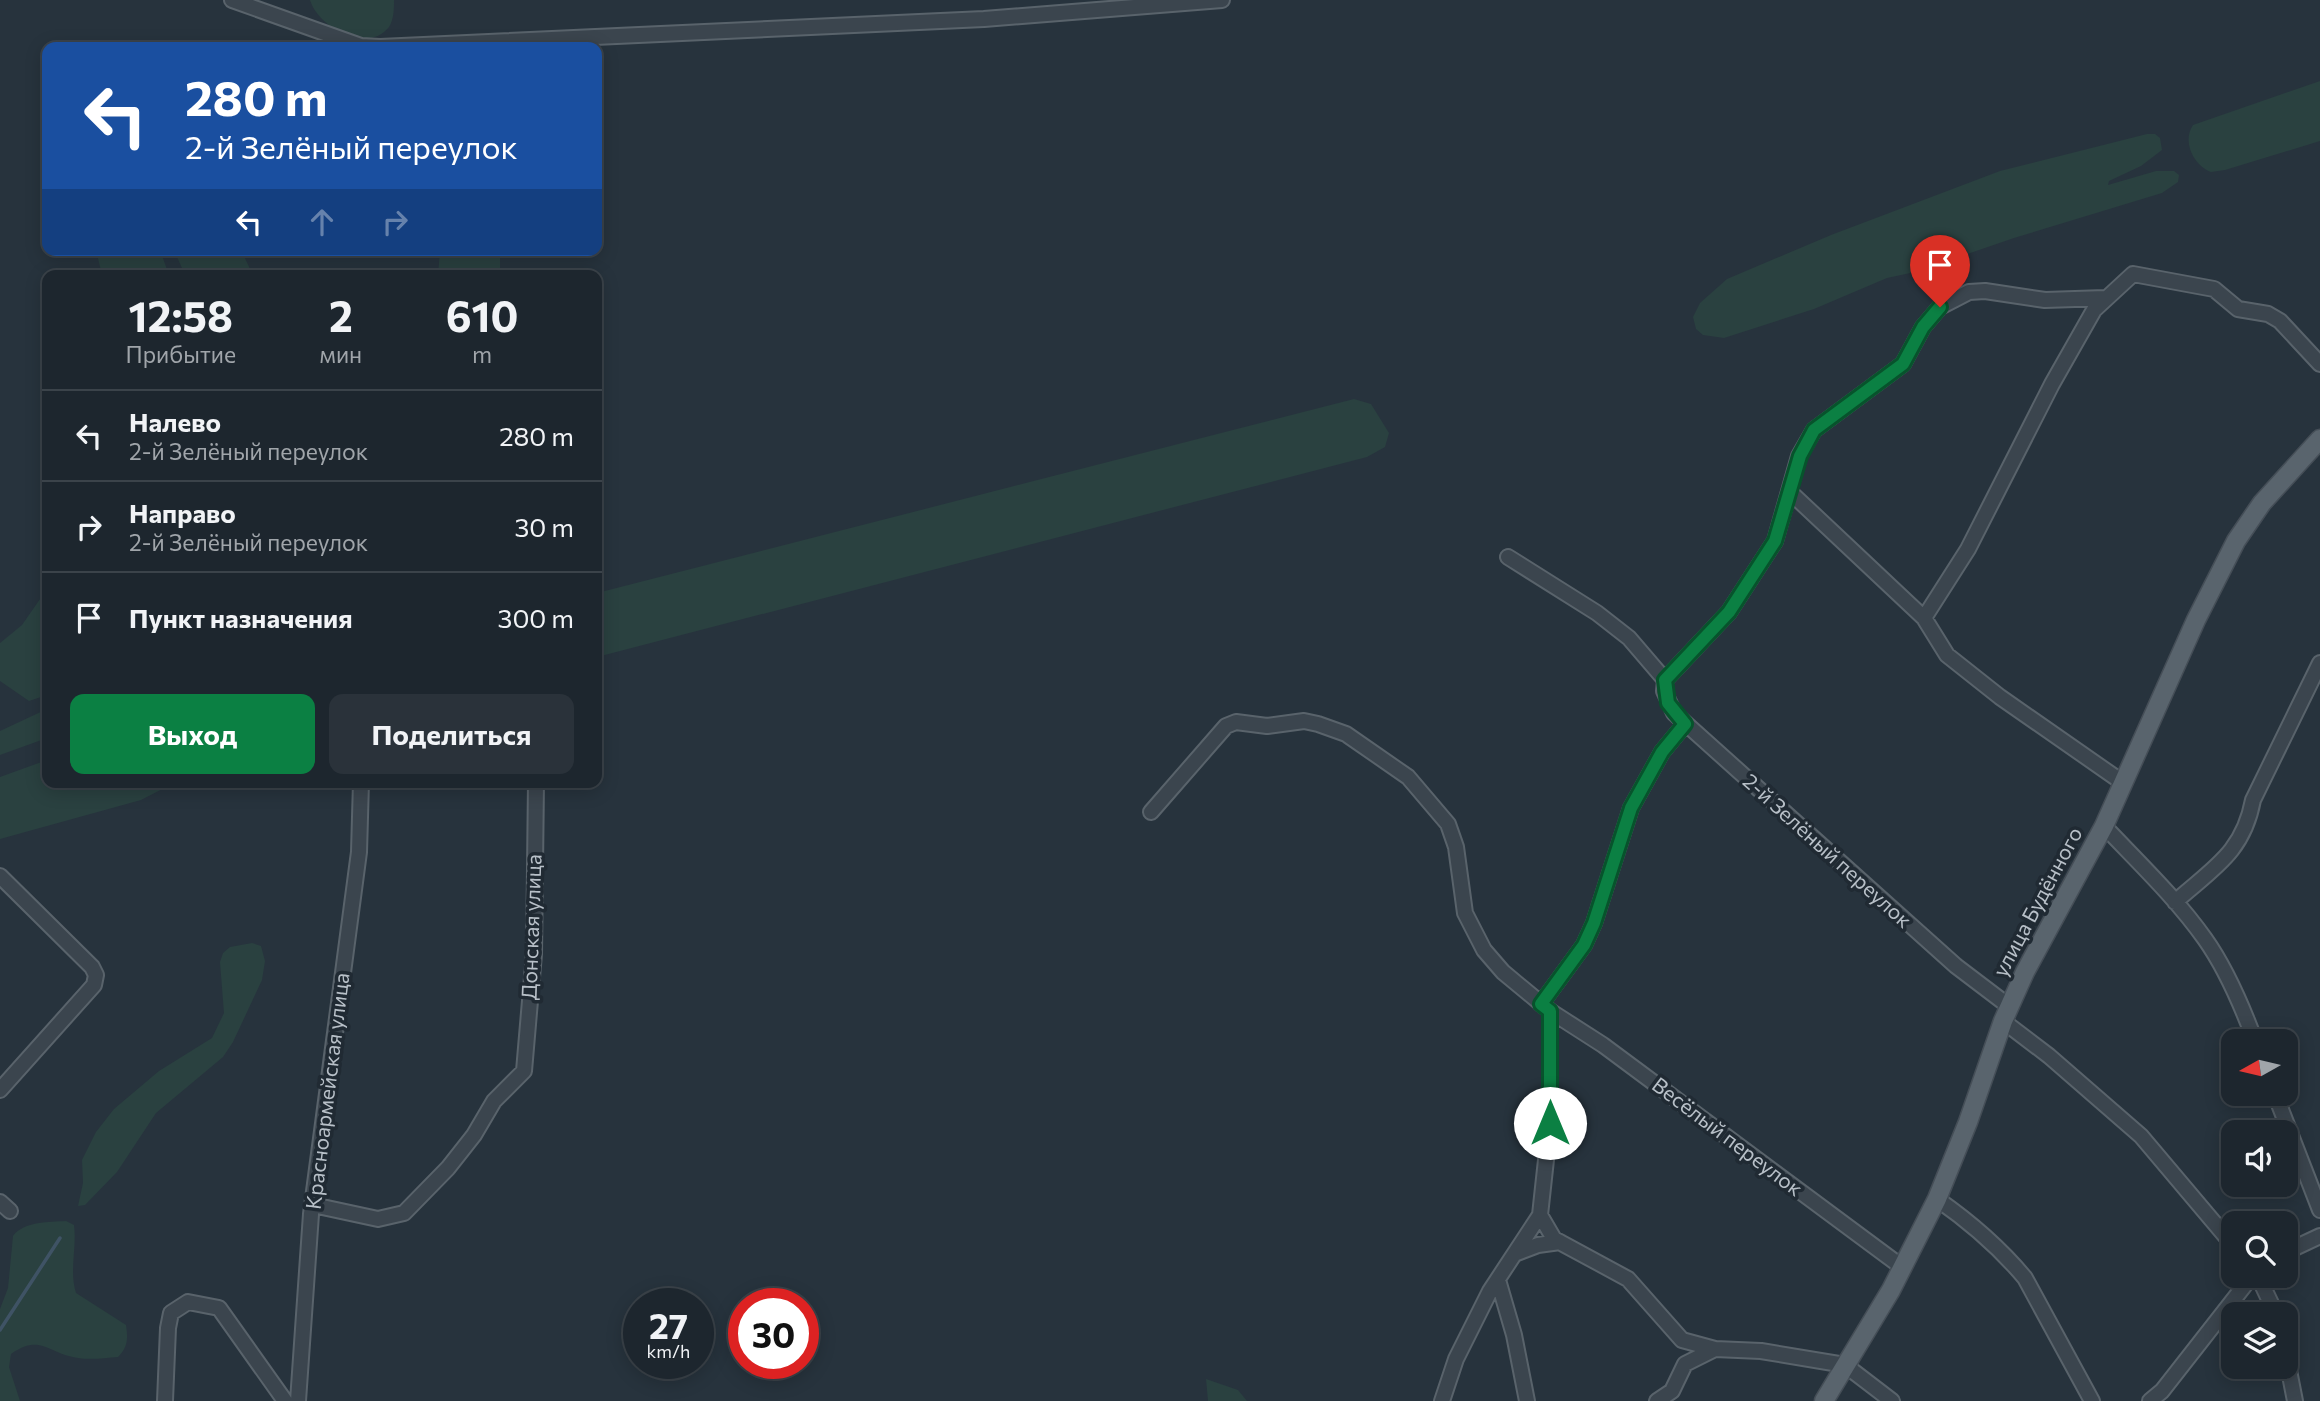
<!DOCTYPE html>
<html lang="ru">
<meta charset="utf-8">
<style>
:root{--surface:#1d262e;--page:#2a323a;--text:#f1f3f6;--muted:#a0a5aa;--line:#3b434a;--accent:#0b8043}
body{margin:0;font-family:Commissioner,sans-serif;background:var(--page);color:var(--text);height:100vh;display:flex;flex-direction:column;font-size:26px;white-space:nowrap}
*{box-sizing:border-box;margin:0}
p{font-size:23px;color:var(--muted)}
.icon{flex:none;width:38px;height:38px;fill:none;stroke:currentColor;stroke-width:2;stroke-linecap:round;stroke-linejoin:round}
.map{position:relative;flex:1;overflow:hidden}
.details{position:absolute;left:42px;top:270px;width:560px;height:518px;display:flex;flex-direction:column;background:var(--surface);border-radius:14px;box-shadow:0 4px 18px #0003,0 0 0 2px var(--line)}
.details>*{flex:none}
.banner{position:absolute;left:42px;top:42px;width:560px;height:214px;border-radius:14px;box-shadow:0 4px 18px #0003,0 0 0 2px var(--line);background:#1a4fa0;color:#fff;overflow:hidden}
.needle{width:46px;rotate:262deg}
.controls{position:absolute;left:2221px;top:1029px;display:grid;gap:14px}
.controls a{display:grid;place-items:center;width:77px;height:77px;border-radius:14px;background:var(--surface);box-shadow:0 4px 18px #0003,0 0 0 2px var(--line);font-size:35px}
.speed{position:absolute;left:623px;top:1288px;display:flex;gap:14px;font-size:35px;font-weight:700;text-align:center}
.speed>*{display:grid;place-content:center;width:91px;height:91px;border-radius:50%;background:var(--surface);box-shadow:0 4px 18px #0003,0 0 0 2px var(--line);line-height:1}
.speed small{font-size:18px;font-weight:400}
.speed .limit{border:10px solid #d22;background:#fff;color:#111}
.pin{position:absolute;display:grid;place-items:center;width:60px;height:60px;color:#fff;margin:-72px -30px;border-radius:50% 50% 50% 0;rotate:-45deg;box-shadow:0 0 7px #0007}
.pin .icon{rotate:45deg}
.me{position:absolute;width:77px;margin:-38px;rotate:0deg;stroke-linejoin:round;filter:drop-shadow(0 0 5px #0008)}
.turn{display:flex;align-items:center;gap:24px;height:147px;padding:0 28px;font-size:32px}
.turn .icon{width:91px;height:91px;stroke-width:2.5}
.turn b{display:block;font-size:49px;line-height:60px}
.lanes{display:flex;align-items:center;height:66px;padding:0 28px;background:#0003;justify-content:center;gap:35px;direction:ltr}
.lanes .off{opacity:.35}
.eta{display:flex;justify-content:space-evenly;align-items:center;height:119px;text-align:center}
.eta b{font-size:42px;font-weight:700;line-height:49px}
.primary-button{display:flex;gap:14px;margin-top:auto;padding:14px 28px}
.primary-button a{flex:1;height:80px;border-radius:14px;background:var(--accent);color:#fff;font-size:28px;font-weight:700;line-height:80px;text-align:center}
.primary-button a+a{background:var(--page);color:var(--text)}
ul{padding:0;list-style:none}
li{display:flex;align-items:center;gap:21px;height:91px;padding:0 28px;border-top:2px solid var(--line)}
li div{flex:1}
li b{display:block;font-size:26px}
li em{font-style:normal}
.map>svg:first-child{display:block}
</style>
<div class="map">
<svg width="2320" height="1401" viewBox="0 0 2320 1401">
<rect width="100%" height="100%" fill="#27333d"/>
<path fill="#2a4140" d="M310,0h84c0,9 0,19 -5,27 -22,28 -71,0 -79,-27z
M2320,81v60l-95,29 -14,2c-18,-7 -29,-31 -18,-47z
M2147,134h8l5,4 2,12 -21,16 -32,15 -1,4 48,-14h18l5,4 -1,7 -16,11 -148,45 -99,34 -28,6 -73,31 -90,29 -21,-3 -7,-6 -3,-12 7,-14 27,-24 104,-44 169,-64z
M96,250h64l9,25h-67z
M174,250h67l12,25h-68z
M440,250h60v25h-62z
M1354,399l17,5 18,29 -4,14 -18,10 -770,200v-64z
M47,589v106l-18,6 -29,-20v-38l22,-18z
M47,709v29l-47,17v-24z
M47,760v22h129l-35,18 -141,39v-62z
M252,943l9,3 4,15 -3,19 -29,62 -10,15 -67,56 -39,59 -32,33 -7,1 5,-23 -1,-23 14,-28 18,-23 45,-38 53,-33 12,-25 -4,-51 3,-9 7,-6z
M66,1221l8,4c3,23 -5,46 2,68l50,32c2,14 2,22 -8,32 -13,1 -27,3 -40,1 -30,-4 -37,-25 -67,-4l-2,13 11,34h-20v-92l8,-21 5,-52c11,-15 37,-14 53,-15z
M1206,1379l32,11 9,11h-39z"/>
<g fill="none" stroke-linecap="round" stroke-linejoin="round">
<path stroke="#3f5365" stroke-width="3.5" d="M0,1330l60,-92"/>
<g stroke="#59636b" stroke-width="18">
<path id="minor" d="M232,0l129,46 19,1 604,-28 238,-19
M1790,492l134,126 23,37 53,42 122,85
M1508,557l89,56 32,25 36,42 -1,11 10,22 282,253 54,41
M1924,618l44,-69 84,-165 42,-74 39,-36 81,15 24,20 30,5 12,7 40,43
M1665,680l64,-68 46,-71 24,-85 15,-26 89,-66 20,-37 17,-20 29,-15 16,-1 60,9 60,-2
M1151,812l75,-86 10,-4 31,4 37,-5 14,3 28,10 62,43 40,47 8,23 9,66 19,37 19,22 47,39 53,34 299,222
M2104,826c34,36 72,72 101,113 22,31 37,67 50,102
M0,876l92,91 4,8 -2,10 -94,105
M2175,902c38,-34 68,-49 78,-102l67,-137
M1541,1004l43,-59 10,-22 37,-115 31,-56 23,-28
M2003,1021l46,35 92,80 92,109
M2275,1094l45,116
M1937,1199c33,23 63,49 88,79l67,123
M0,1202l10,9
M313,1205l65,14 26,-6 44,-45 26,-33 20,-34 30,-30 10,-117 2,-172
M1540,1215l14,24 74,40 54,61 33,9 46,2 84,14 47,36
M2286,1252l34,-16
M1517,1253l21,-8 22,-3
M2258,1276l18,38
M1498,1280l16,55 13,66
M2286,1355l9,46
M165,1401l3,-73 3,-15 17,-11 31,6 66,93
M298,1401l13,-187 48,-362 2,-70
M1442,1401l14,-42 34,-68 50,-76 10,-92v-112
M1657,1401l15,-10 13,-27 30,-15
M2150,1401l12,-10 90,-115"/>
</g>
<g stroke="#454e57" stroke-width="21">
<path id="major" d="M1824,1401l67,-111 46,-91 31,-77 35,-101 22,-49 79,-146 92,-206 40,-79 26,-38 58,-64"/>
</g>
<use href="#minor" stroke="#3b454e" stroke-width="14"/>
<use href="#major" stroke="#59646d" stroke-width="18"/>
</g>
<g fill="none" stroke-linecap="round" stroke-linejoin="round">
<g stroke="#07532c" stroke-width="18">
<path id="route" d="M1550,1123v-112l-9,-7 43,-59 10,-22 37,-115 31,-56 23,-28 -17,-21 -3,-23 64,-68 46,-71 25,-85 14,-26 89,-66 20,-37 17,-20"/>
</g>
<use href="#route" stroke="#0b8043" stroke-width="12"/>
</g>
<g text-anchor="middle" stroke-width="7" stroke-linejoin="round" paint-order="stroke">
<g font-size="21" fill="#b8c0c8" stroke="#202a33">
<text transform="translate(1827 851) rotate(42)" y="7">2-й Зелёный переулок</text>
<text transform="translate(2038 902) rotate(-62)" y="7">улица Будённого</text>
<text transform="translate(532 927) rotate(-88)" y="7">Донская улица</text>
<text transform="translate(328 1091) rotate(-83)" y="7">Красноармейская улица</text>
<text transform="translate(1727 1137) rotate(37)" y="7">Весёлый переулок</text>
</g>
</g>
</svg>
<div class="controls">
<a><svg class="needle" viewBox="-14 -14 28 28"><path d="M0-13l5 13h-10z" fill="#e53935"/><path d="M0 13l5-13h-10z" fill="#a0a5aa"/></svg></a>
<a><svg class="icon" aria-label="sound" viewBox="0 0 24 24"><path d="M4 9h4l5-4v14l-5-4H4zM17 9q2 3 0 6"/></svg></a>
<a><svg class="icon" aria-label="search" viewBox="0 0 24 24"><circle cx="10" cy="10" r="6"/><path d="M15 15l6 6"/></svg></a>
<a><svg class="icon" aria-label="layers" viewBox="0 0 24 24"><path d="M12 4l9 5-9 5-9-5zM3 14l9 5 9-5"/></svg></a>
</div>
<div class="speed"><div>27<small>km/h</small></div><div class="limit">30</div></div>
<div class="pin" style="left:1940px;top:307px;background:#d93025"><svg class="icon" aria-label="arrive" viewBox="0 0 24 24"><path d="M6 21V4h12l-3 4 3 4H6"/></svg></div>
<svg class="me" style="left:1550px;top:1123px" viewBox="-20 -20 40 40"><circle r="19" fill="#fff"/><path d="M0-13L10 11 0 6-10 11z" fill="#0b8043"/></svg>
<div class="banner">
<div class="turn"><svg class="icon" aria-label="left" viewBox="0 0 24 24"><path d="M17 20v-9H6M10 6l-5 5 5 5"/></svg><div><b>280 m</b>2-й Зелёный переулок</div></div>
<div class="lanes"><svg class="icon" aria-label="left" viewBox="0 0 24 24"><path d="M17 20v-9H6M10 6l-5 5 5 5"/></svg><svg class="icon off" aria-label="ahead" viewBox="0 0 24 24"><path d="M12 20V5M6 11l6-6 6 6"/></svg><svg class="icon off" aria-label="right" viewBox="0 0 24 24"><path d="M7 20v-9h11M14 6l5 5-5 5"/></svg></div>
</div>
<section class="details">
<div class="eta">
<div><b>12:58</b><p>Прибытие</p></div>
<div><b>2</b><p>мин</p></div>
<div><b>610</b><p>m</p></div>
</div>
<ul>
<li><svg class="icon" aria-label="left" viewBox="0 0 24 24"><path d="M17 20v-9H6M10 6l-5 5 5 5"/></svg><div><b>Налево</b><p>2-й Зелёный переулок</p></div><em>280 m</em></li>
<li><svg class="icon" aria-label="right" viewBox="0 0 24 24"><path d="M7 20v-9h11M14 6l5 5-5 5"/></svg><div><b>Направо</b><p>2-й Зелёный переулок</p></div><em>30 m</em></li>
<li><svg class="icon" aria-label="arrive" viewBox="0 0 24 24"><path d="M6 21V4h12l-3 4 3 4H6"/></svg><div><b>Пункт назначения</b></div><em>300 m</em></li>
</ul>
<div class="primary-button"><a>Выход</a><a>Поделиться</a></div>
</section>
</div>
